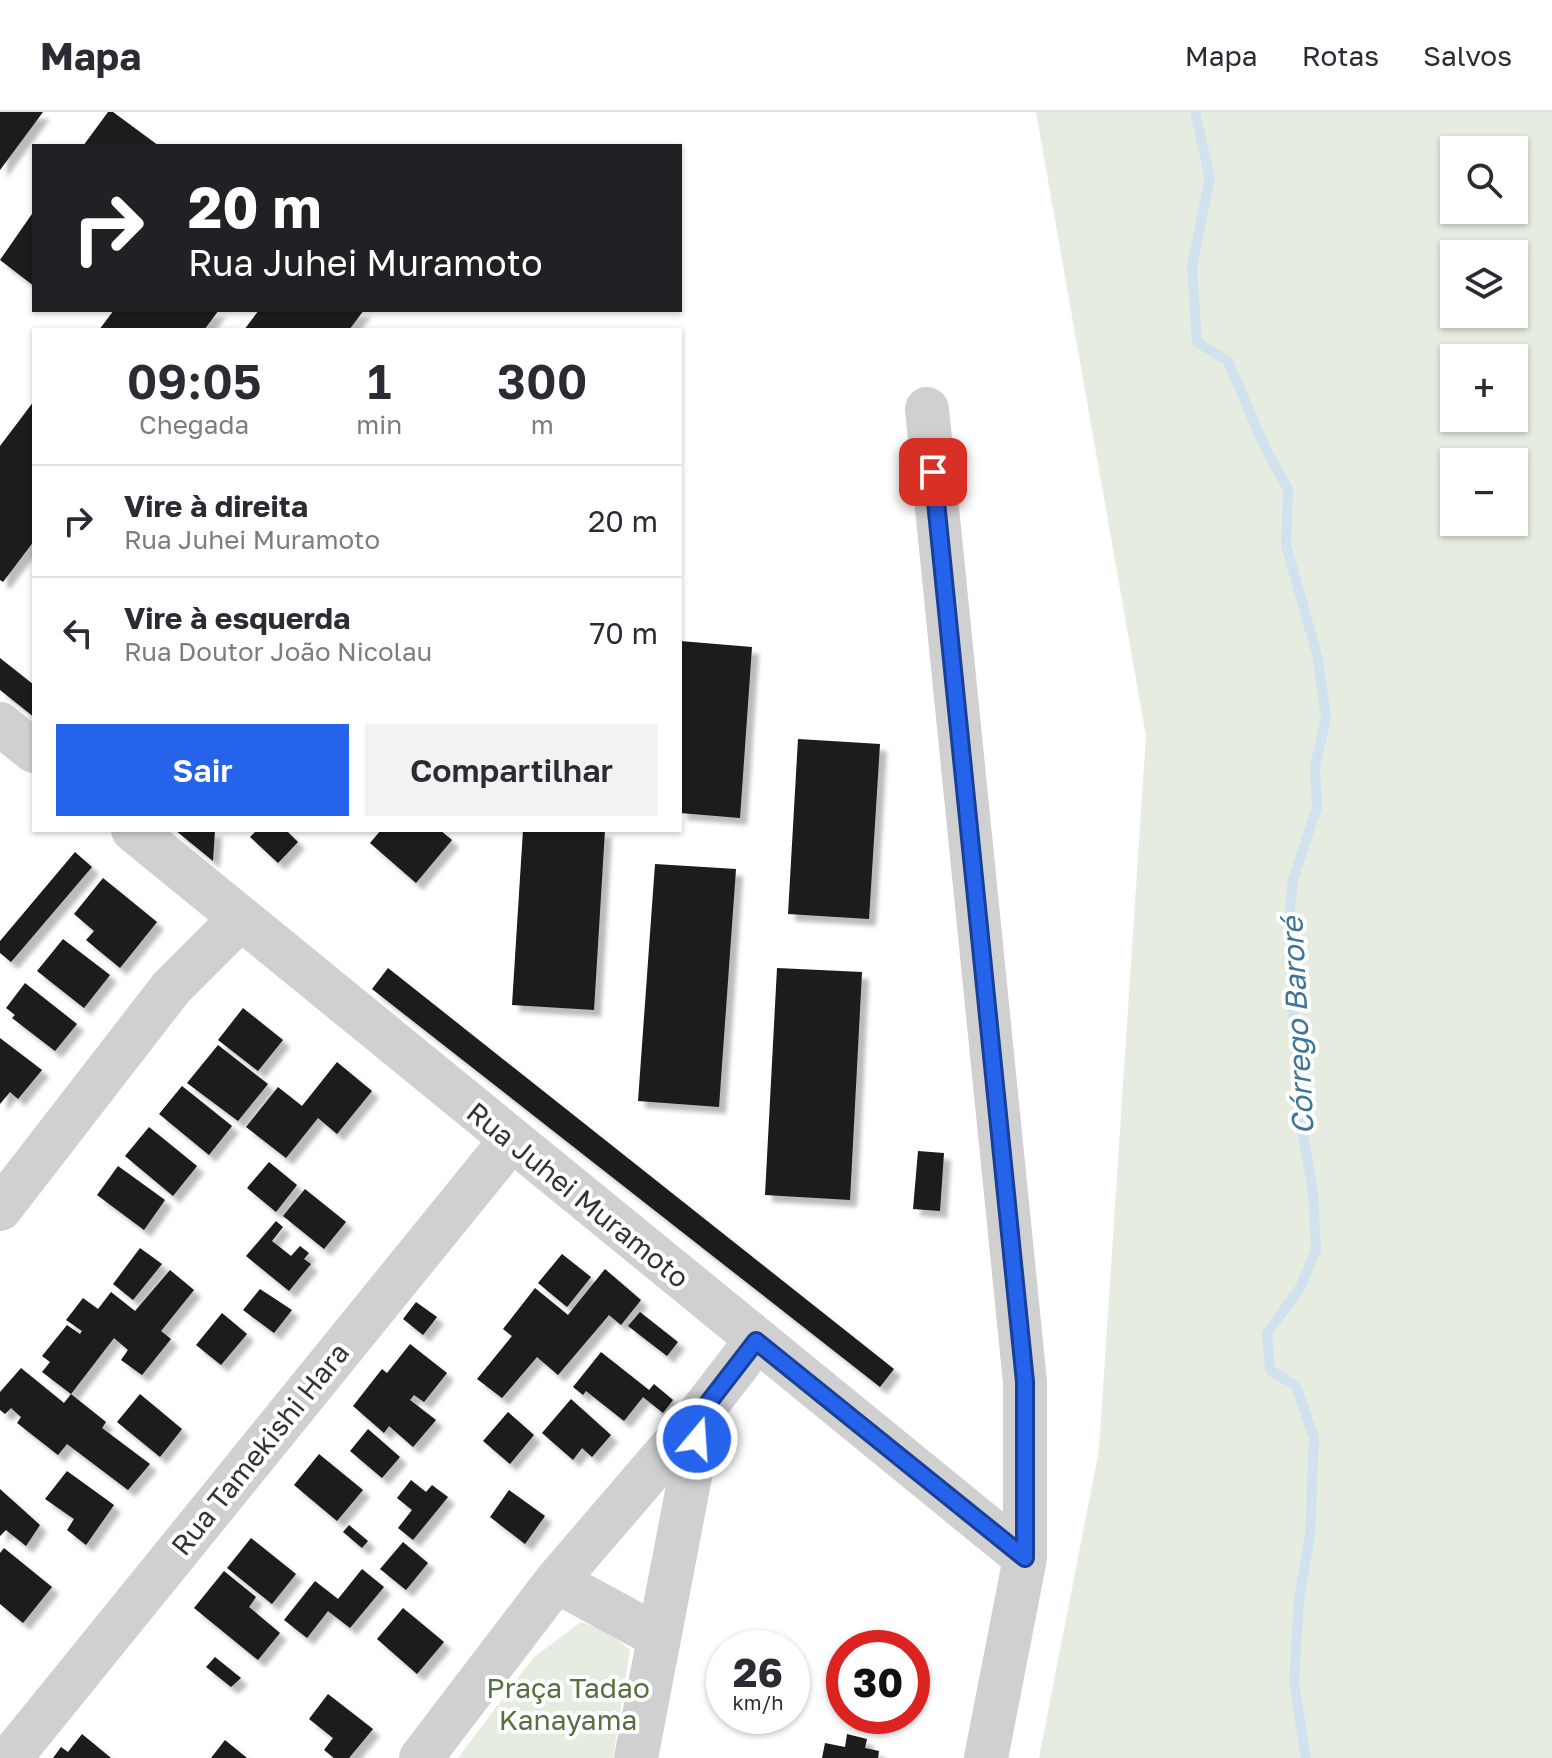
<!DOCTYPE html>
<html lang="pt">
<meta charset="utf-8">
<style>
:root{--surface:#fff;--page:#f2f2f3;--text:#2b2b33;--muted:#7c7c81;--line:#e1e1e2;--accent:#2563eb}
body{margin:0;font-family:"Golos Text",sans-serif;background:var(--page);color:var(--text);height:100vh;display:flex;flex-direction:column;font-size:30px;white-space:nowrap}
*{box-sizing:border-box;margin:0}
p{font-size:26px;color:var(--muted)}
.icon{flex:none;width:44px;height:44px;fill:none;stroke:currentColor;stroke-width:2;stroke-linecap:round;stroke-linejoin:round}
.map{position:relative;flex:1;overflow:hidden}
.details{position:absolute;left:32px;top:216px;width:650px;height:504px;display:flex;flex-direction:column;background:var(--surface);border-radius:0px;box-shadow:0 2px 6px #0004}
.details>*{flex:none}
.top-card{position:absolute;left:32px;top:32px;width:650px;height:168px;border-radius:0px;box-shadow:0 2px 6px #0004;background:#202124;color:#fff;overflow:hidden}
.controls{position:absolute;left:1440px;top:24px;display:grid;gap:16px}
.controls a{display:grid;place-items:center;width:88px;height:88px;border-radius:0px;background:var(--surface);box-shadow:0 2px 6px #0004;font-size:40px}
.speed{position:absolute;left:706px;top:1518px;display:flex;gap:16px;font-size:40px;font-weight:700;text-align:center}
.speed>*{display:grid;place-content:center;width:104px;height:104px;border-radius:50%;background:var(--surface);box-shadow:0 2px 6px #0004;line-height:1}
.speed small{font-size:20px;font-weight:400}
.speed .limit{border:12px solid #d22;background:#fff;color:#111}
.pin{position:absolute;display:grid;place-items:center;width:68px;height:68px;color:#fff;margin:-34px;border-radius:16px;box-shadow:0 4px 12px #0006}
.me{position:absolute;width:88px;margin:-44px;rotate:18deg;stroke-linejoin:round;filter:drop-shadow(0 0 6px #0008)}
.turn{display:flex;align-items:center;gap:28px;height:168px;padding:0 24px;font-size:36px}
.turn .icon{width:104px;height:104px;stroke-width:2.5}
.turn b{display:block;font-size:56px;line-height:68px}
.eta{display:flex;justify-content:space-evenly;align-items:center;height:136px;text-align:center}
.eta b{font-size:48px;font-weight:600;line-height:56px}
.cta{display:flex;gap:16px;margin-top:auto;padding:16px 24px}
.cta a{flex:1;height:92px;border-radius:0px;background:var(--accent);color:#fff;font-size:32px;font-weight:600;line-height:92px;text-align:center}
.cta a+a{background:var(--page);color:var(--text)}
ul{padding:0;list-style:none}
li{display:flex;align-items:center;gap:24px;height:112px;padding:0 24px;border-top:2px solid var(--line)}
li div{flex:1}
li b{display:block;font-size:30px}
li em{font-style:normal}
header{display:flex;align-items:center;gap:48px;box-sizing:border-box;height:112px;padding:0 40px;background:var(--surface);border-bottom:2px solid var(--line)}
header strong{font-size:38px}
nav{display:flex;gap:44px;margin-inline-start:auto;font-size:28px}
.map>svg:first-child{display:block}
</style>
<header>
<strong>Mapa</strong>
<nav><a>Mapa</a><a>Rotas</a><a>Salvos</a></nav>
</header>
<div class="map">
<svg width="1552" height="1646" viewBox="0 0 1552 1646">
<defs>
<filter id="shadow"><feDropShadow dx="7" dy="7" stdDeviation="2" flood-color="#0004"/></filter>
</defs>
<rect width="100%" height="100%" fill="#fff"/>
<path fill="#e6ecdf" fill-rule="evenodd" d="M1036,0h516v1646h-513l60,-308 47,-714zM1454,38h60v60h-60zM1454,142h60v60h-60zM1454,246h60v60h-60zM1454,350h60v60h-60z
M581,1510l27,10 22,18 -17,108h-155l75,-100z"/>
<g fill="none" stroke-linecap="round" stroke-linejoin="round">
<path stroke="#cfe2ee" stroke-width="10" d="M1195,0l15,66 -18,88 5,76 31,19 38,89 22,39 -2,56 32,114 8,59 -11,49 2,40 -24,73 -5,49 11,185 14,77 3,58 -16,39 -33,45 3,37 26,16 18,52 -4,97 -11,64 -5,84 12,75"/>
</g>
<path fill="#1a1a1a" filter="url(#shadow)" d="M0,0h43l-43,58z
M108,0h5l46,34h-76z
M34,99v75l-34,-26z
M114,198h105l-15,20h-105z
M259,198h105l-15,20h-105z
M34,289v140l-31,41 -3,-2v-134z
M680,529l72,6 -12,171 -60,-5z
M0,546l34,27v32l-34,-27z
M798,627l82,5 -11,175 -81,-5z
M175,718h40l-2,31z
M257,718h29l12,12 -20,21 -28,-26z
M381,718h59l12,10 -36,43 -46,-40z
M523,718h82l-11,180 -82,-5z
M75,740l17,15 -81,95 -11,-9v-12z
M655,752l81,5 -17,238 -81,-6z
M103,766l54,44 -37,46 -34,-28 8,-9 -20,-17z
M63,827l47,36 -26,33 -47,-37z
M388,856l506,401 -14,18 -508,-398z
M777,856l85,4 -12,228 -85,-5z
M25,871l52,41 -22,27 -43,-33 3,-3 -9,-7z
M243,896l40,32 -25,31 -40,-31z
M0,926l42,32 -24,29 -8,-7 -10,12z
M218,933l50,39 -30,37 -51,-38z
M337,950l35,29 -35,43 -19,-16 -32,40 -40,-31 32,-40 24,19z
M182,974l50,40 -23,29 -50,-41z
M149,1015l48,39 -24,30 -48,-40z
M918,1039l26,2 -4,58 -27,-2z
M269,1050l28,23 -21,27 -29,-24z
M118,1054l47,34 -21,30 -47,-35z
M305,1077l41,33 -22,27 -41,-33z
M276,1109l7,6 -11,14 19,15 9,-10 9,7 -5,6 7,5 -22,27 -43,-35z
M140,1136l22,16 -29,36 -20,-16z
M562,1142l29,23 -24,30 -29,-24z
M605,1157l36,31 -20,25 -12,-10 -51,60 -21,-18 -35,41 -25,-19 35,-43 -9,-7 32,-41 33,27z
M170,1158l24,20 -33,41 10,8 -29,36 -21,-15 7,-10 -14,-12 -43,56 35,28 -4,6 48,36 -22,26 -61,-46 -9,11 -41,-32 4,-6 -10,-9 -6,6 -5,-4v-18l21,-24 43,35 7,-9 -29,-22 8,-10 -8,-6 25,-31 13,9 2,-3 -16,-11 17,-22 15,11 13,-17 24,19z
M260,1177l32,21 -18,23 -31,-23z
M416,1190l21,15 -14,18 -20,-16z
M640,1200l38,30 -11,14 -39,-30z
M222,1201l25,21 -26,31 -25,-20z
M410,1232l37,29 -23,29 -10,-7 -4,5 26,20 -23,27 -24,-21 -5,7 -31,-27 29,-37 5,4z
M601,1240l48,38 5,-6 19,16 -10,13 -20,-16 -19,24 -38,-30 -3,4 -10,-8z
M140,1282l42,35 -22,28 -43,-35z
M571,1287l40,36 -19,22 -10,-9 -9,12 -31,-27z
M508,1300l26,23 -24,29 -27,-23z
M368,1317l32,28 -18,21 -32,-27z
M319,1342l44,36 -26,31 -43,-36z
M67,1359l47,34 -28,40 -19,-15 7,-11 -29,-20z
M411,1368l15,12 6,-7 16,12 -35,43 -15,-12 14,-18 -15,-12z
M0,1377l40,36 -14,21 -20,-16 -6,6z
M509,1378l36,26 -20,28 -35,-27z
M349,1413l19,16 -6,7 -19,-16z
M251,1426l45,36 -24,30 -45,-36z
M403,1430l25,21 -22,27 -26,-21z
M4,1436l48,39 -29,36 -23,-19v-51z
M362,1457l22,18 -34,41 -22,-17 -21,27 -23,-18 31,-39 23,18z
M224,1459l32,26 -7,10 31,26 -22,27 -64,-52z
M403,1496l41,34 -27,32 -40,-35z
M215,1545l26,21 -10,9 -25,-20z
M328,1582l45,35 -24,29h-15l-10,-8 9,-12 -24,-19z
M82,1622l29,24h-58l8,-11 7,5z
M847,1622l20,5 -2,9 14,3 -1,7h-56l3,-15 20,4z
M225,1628l22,18h-36z"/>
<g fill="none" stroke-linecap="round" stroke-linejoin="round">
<path stroke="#d0d0d0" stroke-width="44" d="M927,297l98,973v176l-39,200
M0,612l34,27
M133,718l892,728
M0,1097l171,-221 69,-69
M556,1469l103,56
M10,1646l501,-618
M421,1646l135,-177 146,-170 54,-70
M636,1646l66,-344"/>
</g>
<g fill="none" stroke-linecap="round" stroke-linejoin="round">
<g stroke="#184099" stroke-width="20">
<path id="route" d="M697,1327l5,-28 54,-70 269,217v-176l-92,-910"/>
</g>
<use href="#route" stroke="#2563eb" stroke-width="14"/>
</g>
<g text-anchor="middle" stroke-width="8" stroke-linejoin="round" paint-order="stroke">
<g font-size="28" fill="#333" stroke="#fff">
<text transform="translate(578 1083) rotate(39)" y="10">Rua Juhei Muramoto</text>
<text transform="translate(260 1337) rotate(-51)" y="10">Rua Tamekishi Hara</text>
</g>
<g font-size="28" fill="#56703f" stroke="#fff">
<text x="568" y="1586">Praça Tadao<tspan x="568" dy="32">Kanayama</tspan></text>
</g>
<g font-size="30" font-style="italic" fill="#3f7597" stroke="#fff">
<text transform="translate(1298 914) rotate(-93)" y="10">Córrego Baroré</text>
</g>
</g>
</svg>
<div class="controls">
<a><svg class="icon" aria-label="search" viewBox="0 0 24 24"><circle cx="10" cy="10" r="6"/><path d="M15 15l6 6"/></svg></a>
<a><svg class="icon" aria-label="layers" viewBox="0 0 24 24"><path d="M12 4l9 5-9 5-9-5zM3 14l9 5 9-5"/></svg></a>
<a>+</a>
<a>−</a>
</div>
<div class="speed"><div>26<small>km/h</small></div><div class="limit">30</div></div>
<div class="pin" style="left:933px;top:360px;background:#d93025"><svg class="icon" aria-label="arrive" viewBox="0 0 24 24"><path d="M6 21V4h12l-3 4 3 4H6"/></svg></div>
<svg class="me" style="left:697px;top:1327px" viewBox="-20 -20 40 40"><circle r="17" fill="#2563eb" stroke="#fff" stroke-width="3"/><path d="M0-11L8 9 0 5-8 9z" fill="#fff"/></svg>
<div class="top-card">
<div class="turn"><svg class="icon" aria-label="right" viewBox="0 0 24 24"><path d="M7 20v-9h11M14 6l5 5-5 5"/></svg><div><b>20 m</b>Rua Juhei Muramoto</div></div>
</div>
<section class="details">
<div class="eta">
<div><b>09:05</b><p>Chegada</p></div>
<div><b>1</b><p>min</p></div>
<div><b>300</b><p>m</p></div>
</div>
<ul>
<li><svg class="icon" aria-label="right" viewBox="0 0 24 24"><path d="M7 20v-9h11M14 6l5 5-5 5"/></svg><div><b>Vire à direita</b><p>Rua Juhei Muramoto</p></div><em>20 m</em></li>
<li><svg class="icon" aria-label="left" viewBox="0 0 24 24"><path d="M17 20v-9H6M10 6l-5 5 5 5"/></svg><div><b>Vire à esquerda</b><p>Rua Doutor João Nicolau</p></div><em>70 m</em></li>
</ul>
<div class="cta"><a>Sair</a><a>Compartilhar</a></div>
</section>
</div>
